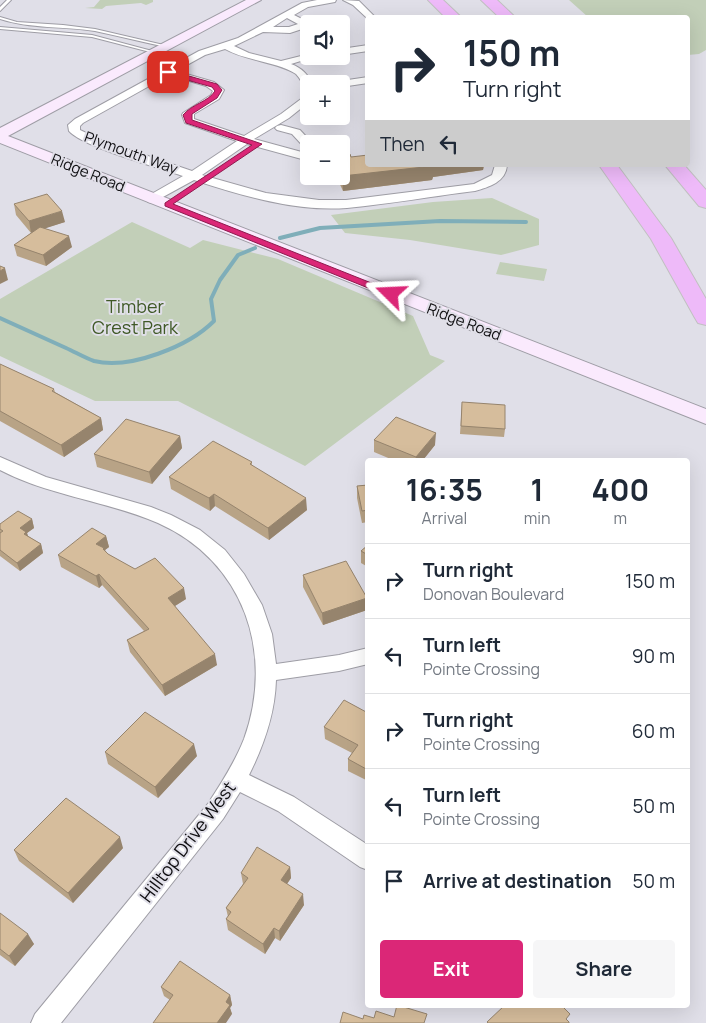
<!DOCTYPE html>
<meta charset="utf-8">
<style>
:root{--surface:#fff;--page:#f6f6f7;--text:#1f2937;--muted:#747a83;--line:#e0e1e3;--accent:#db2777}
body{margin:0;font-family:Manrope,sans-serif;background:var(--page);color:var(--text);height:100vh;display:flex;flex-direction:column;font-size:19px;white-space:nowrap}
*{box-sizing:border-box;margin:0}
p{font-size:16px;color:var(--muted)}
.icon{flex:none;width:28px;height:28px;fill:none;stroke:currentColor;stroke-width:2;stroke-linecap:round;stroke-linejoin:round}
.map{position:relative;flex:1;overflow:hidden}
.sheet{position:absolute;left:365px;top:458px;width:325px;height:550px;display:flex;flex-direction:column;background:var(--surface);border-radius:5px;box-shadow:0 5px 20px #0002}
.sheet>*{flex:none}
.top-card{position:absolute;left:365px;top:15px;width:325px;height:152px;border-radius:5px;box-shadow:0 5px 20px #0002;background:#fff;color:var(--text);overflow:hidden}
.fabs{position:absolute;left:300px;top:15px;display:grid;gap:10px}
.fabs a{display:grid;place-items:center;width:50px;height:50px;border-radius:5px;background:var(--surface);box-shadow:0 5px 20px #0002;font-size:25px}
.pin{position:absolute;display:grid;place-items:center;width:42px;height:42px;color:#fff;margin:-21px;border-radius:10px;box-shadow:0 2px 8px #0006}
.me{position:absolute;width:55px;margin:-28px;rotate:291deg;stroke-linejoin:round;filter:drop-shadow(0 0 4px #0008)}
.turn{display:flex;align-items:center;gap:18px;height:105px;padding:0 15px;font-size:22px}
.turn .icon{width:65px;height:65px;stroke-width:2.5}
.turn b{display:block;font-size:35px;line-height:42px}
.then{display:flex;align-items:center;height:48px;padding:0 15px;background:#0003;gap:10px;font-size:19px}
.eta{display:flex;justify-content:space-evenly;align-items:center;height:85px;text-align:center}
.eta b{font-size:30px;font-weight:700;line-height:35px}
.primary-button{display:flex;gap:10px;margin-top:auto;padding:10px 15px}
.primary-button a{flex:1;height:58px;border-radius:5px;background:var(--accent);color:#fff;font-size:20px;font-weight:700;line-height:58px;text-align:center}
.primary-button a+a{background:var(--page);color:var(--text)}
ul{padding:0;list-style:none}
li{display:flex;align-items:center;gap:15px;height:75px;padding:0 15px;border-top:1px solid var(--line)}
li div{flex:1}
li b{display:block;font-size:19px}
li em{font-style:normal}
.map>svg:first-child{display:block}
</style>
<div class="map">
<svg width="706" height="1023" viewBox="0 0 706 1023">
<rect width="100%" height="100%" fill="#e0dfe8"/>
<path fill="#c2cfb8" d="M100,0h53v2l-7,3 -5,-2 -35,3 -4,3 -17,-1 9,-1z
M569,0h137v50l-7,4 -11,1v-37l-100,-1z
M492,198l47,21v26l-38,10 -91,-15 -65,-7 -14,-18 102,-13z
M132,222l58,26 13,-8 75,19 135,57 17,39 15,6 -140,105 -127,-65h-83l-95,-45v-57z
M500,262l47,7 -3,12 -48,-7z"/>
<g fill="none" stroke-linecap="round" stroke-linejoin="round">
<path stroke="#7faeb9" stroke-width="4" d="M280,238l40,-10 120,-7 86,1
M0,318c22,10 44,20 66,30 9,4 19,10 28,13 36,9 95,-15 120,-40l-3,-22 9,-19 18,-25 17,-7"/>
<g stroke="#9e9da5" stroke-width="2">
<path id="lane" d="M7,0h4l-11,11v-4z
M0,17l17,5 46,3 32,4 73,17 -2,1c-24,-5 -47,-11 -71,-16 -32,-5 -64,-2 -95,-12z
M0,27l92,8 64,17 -2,1 -62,-16 -92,-8z"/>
</g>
<g stroke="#9e9da5" stroke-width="2">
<path id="street" d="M317,0h19l-1,2 -27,5 -14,8 14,7 -3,6 -15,5 -27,-1 -29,14 15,7 32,8 28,-7v2h8l-26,8c11,4 16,10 22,20h-4v4l-4,-1c-3,-4 -5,-9 -9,-13 -18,-12 -50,-13 -71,-25l-20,6 -29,16 38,11 10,8 -5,9 -25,15v5l50,17 37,-22 28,-21v9l-20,16 -35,21 55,15v7l-62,-17 -45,31 64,18 53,7h27l128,-16 18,-9 3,-10h12c-1,17 -18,22 -32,26 -42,5 -85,13 -128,17 -51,4 -104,-12 -153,-28l-42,23 -4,-1 -2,-3 2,-3 35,-20c-23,-8 -100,-29 -114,-45l-1,-6 7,-6 124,-68 39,-13 64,-35zM287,18l11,6 -9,3h-16zM169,75l37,11 7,5 -2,4 -28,18 -1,2 3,8 52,18 -45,30 -91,-31 -21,-10v-4l3,-3z
M343,0l16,1 17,17 -8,1 -15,-14z
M368,45v6l-27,4v-6z
M368,77v6l-27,4v-3h-5l5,-3z
M281,125l19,5 13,14h-4v5l-4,-1 -13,-14 -15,-4 -2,-2 2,-2z
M0,457l46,20 105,30 20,8 29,15 25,20 19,24 18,31 10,29 4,30 63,-9 29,-7v16l-29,7 -63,9c-1,34 -12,65 -27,95l45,22 74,48v25l-8,-3 -82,-56 -38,-19 -17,27 -162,204h-30l4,-9 172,-209c14,-21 28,-43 37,-66 31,-86 0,-178 -86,-216 -51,-22 -108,-27 -158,-53z"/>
</g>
<g stroke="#9e9da5" stroke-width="2">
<path id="secondary" d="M246,0h15l-253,136 698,273v15l-706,-281v-15z"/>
</g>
<g stroke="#c1c0c1" stroke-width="2">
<path id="highway" d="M428,0h15l19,18h-16z
M481,0h16l19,18h-16z
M599,165h18l54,73 35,61v26l-8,-2 -3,-5 -44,-79z
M665,165h19l22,25v18l-7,-2z"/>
</g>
<use href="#lane" fill="#fff" fill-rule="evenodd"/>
<use href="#street" fill="#fff" fill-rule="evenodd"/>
<use href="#secondary" fill="#faeafd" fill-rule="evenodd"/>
<use href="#highway" fill="#eebaf9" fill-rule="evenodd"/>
</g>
<path fill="#b8a386" d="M341,155l10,2 17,8h116l-1,5 -50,7 -1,3 -89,11 -7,-15h5z
M14,204l51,18 -20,6 27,19 -26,19 -29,-10 -3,-11 17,-12 -15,-18z
M0,364l54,25 1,3 46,26 2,12 -39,27 -64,-36z
M462,402l43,27 -1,8 -44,-3z
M180,436l2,12 -30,36 -55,-17 -3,-13z
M374,440l61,5 -12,15h-30l-19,-8z
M252,462v3l55,45 -38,30 -54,-34 -5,5 -39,-22 -2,-12z
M368,485v37l-6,1 -5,-25v-12z
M32,519l2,9 -7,5 1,3 13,8 2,9 -23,18 -20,-15v-32z
M106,536l3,11 -4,3 3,4 78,45 -11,7 42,59 -52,31 -35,-44 -3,-12 17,-9 -42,-46 -3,3 -38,-21 -3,-12z
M368,545v22l-7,-4v-12z
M303,575l64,23v12l-44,15 -20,-38z
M368,713v68l-20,-10v-12l4,-6 -27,-14 -1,-12z
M105,752l92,4 -39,42 -50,-34z
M123,848l-50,55 -54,-42 -5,-11z
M290,867l1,11 -4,6 17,21 -24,36 -5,-3 -10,16 -37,-24 -2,-11 2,-2 -2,-9 17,-24 -2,-11z
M0,913l34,31 -19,22 -15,-11z
M161,987l69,8 2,10 -2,3 2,6 -62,-14 -6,-4z"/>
<path fill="#96846d" d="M431,165h53l-1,5 -50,7 -1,3 -89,11 -1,-15z
M62,211l3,11 -34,11 -2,-12z
M69,236l3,11 -26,19 -3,-11z
M5,268l3,12 -8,4v-13z
M101,418l2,12 -39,27 -3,-12z
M436,433l-1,12 -12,15h-8l1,-3z
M180,436l2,12 -30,36 -3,-12z
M214,494l1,12 -5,5 -1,-13z
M306,498l1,12 -38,30 -1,-12z
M32,519l2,9 -7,5 2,7 -3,2 -6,-14z
M106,536l3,11 -4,3 2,10 -11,-16z
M41,544l2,9 -23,18 -3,-8z
M99,574l3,11 -3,3 -3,-12z
M184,588l2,11 -16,10 -2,-11z
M367,598v12l-44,15 -1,-12z
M215,654l2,11 -52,31 -3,-11z
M194,744l3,12 -39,42 -3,-11z
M120,837l3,11 -50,55 -5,-10z
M290,867l1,11 -9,13 -1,-11z
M303,894l1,11 -24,36 -1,-10z
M274,928l1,10 -10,16 -2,-10z
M28,934l6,10 -19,22 -6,-10z
M230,995l2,10 -2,3 2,6 -6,9h-9l9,-21z"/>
<path fill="#d6bd9c" stroke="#96846d" d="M350,154l1,3 17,-2v10h65v1l-91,10 -1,-2v-19z
M47,194l15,17 -33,10 -15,-17z
M40,227l29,9 -26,19 -29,-10z
M0,266l5,2 -5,3z
M0,364l54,25 -2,2 49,27 -40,27 -61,-34z
M462,402l43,3v24l-44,-3z
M396,417l40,16 -20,24 -42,-17z
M126,419l54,17 -31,36 -55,-18z
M213,441l39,21 -2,2 56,34 -38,30 -54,-34 -5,4 -40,-21z
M368,485v25l-6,1 -5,-25z
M18,511l14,8 -12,9 6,4 -2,2 17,10 -24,19 -17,-13v-17l3,-2 -3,-2v-5z
M92,528l14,8 -10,8 8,4 -1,1 5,5 27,15 20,-11 29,30 -16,10 47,56 -53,31 -35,-45 22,-11 -50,-55 -3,2 -38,-21z
M368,545v10l-7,-4z
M346,561l21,37 -45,15 -19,-38z
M344,700l24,13v57l-20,-11 10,-14 -34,-18z
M145,712l49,32 -39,43 -50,-35z
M66,798l54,39 -52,56 -54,-43z
M257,847l33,20 -9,13 22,14 -24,37 -5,-3 -11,16 -37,-25 5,-7 -5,-4 22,-30 -7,-5z
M0,913l28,21 -19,22 -9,-7z
M180,961l50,34 -4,7 4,3 -13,18h-64l20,-28 -12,-8z
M397,1005l30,9 -3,9h-84l3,-11 20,7 1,-4 10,3 2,-7 18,6z
M505,1005h56l9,9 -4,5 3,3v1h-81l-1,-1z"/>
<path fill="#db2777" stroke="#8e194d" d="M168,70l49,14 5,6 -5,8 -25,16v6l70,24 -89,60 221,88v4h-6l-223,-90v-3l87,-58 -66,-22 -3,-8c9,-11 25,-13 32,-24l-3,-4 -47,-13 -1,-2z"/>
<g text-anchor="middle" stroke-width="4" stroke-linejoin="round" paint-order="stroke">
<g font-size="15" fill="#0f0e11" stroke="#e0dfe8">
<text transform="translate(131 153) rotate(20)" y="5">Plymouth Way</text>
<text transform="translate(88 173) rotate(22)" y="5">Ridge Road</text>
<text transform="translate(464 322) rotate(21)" y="5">Ridge Road</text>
</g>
<g font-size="18" fill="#3f5926" stroke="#e0dfe8">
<text x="135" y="313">Timber<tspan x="135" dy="21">Crest Park</tspan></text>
</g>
<g font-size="18" fill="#0f0e11" stroke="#e0dfe8">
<text transform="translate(188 842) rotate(-53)" y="6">Hilltop Drive West</text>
</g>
</g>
</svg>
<div class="fabs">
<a><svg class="icon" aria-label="sound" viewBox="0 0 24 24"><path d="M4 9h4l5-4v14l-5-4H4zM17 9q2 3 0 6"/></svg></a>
<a>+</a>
<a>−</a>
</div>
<div class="pin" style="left:168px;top:72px;background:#d93025"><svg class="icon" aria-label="arrive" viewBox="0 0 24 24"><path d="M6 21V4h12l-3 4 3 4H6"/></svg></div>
<svg class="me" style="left:391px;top:294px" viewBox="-20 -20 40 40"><path d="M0-17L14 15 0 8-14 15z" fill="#db2777" stroke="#fff" stroke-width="4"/></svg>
<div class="top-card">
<div class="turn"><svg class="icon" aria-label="right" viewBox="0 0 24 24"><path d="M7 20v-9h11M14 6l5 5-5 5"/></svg><div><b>150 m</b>Turn right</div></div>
<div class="then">Then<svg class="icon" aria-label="left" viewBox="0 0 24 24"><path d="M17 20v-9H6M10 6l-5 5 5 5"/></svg></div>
</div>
<section class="sheet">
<div class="eta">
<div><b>16:35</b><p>Arrival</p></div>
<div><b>1</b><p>min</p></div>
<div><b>400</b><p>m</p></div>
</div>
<ul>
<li><svg class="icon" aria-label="right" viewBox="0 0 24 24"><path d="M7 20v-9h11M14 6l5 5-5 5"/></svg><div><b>Turn right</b><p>Donovan Boulevard</p></div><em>150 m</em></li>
<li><svg class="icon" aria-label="left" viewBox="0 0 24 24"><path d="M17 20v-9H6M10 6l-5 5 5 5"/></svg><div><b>Turn left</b><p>Pointe Crossing</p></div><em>90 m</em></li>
<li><svg class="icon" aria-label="right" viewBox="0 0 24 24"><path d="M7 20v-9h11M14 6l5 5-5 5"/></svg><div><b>Turn right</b><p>Pointe Crossing</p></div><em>60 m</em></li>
<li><svg class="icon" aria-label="left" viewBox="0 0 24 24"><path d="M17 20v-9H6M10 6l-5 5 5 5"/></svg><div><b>Turn left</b><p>Pointe Crossing</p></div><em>50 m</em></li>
<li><svg class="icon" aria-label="arrive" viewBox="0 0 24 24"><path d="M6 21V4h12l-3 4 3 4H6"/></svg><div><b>Arrive at destination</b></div><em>50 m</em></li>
</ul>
<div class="primary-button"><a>Exit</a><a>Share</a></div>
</section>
</div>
